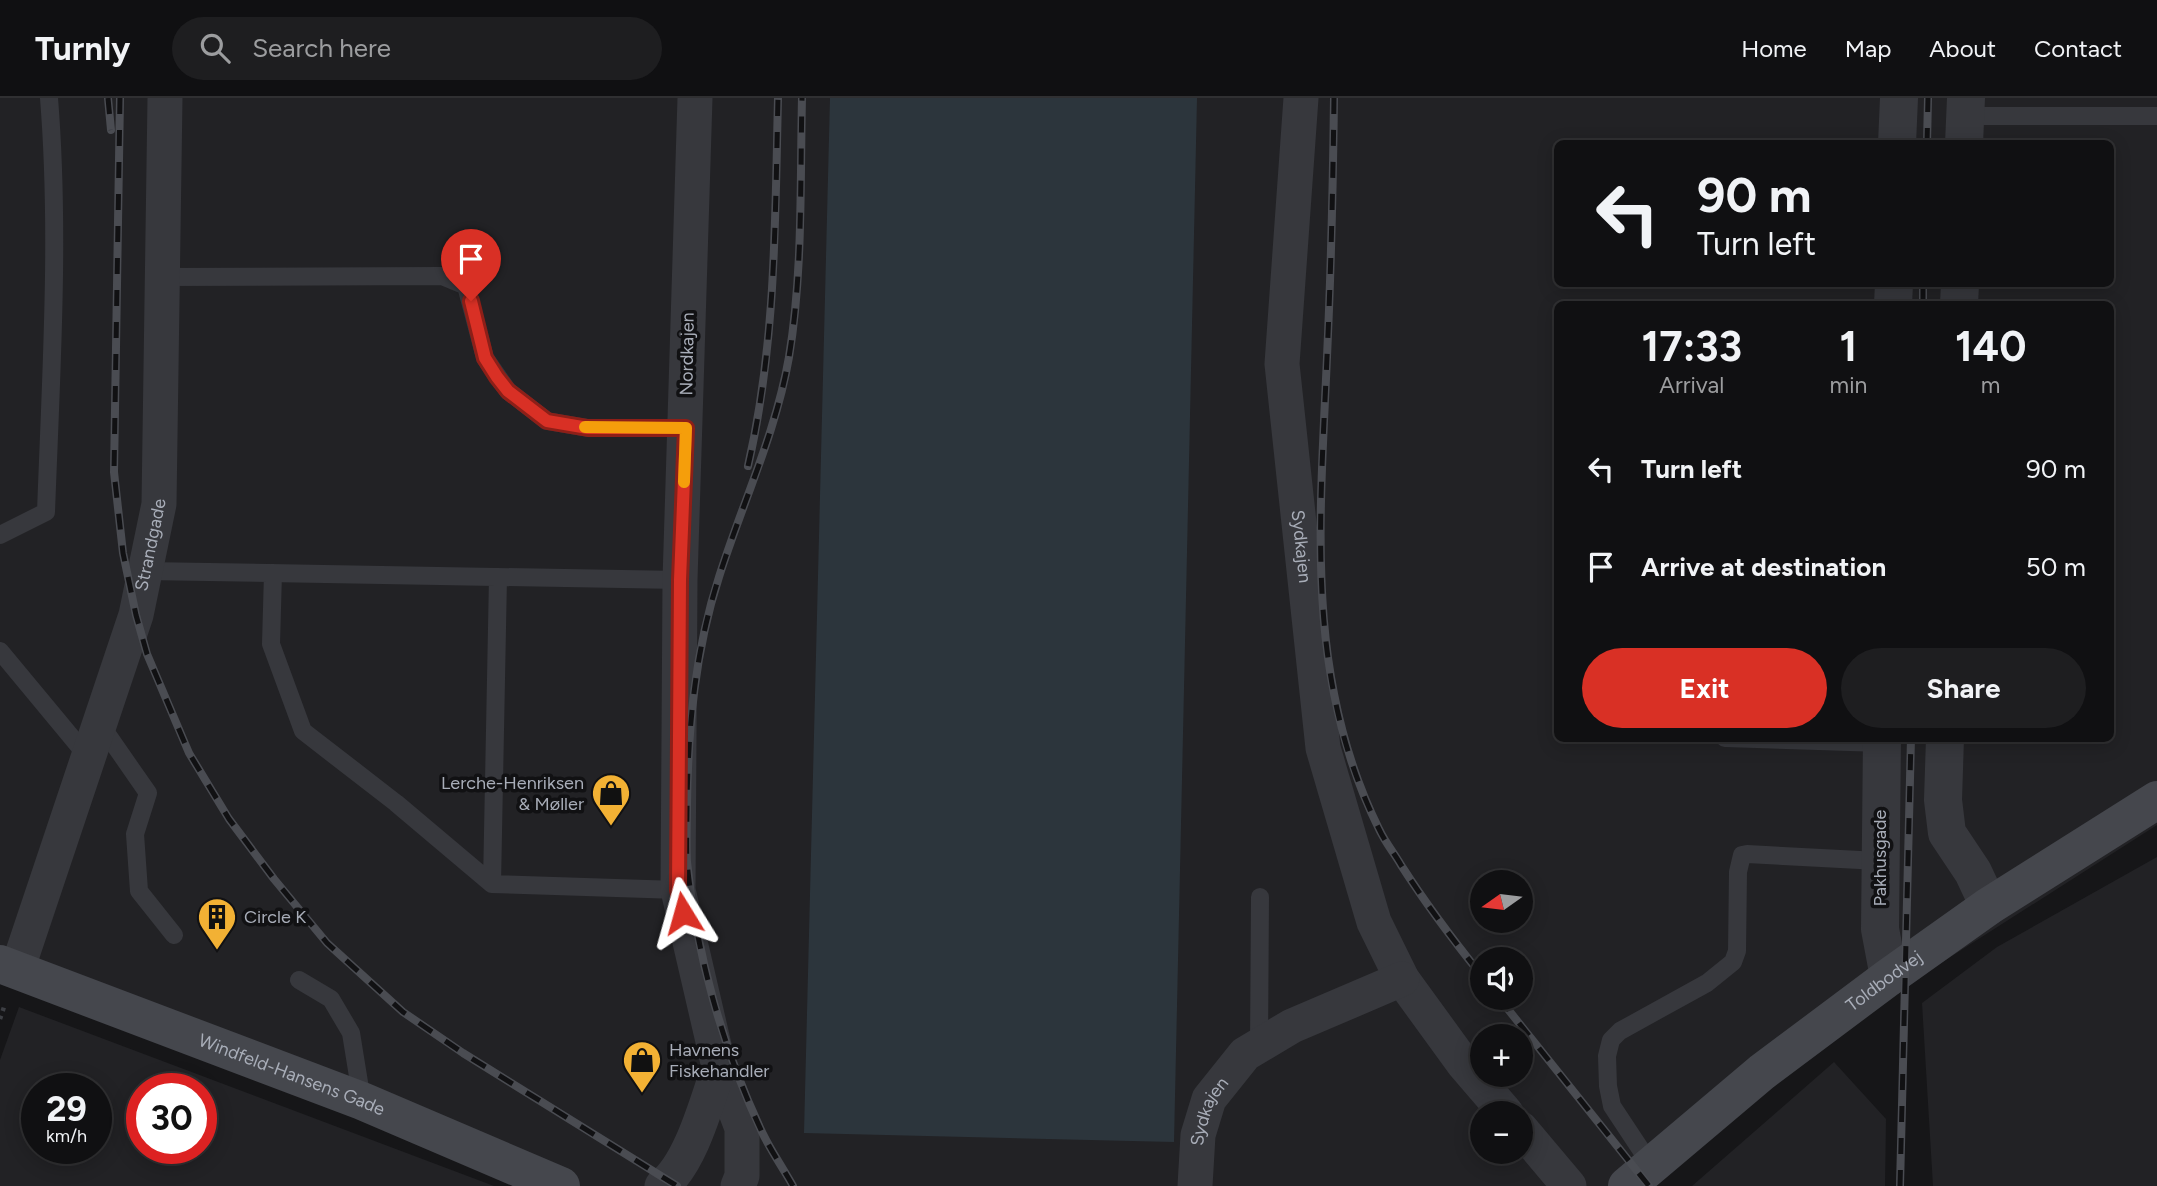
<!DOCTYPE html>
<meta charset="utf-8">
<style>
:root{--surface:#101012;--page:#1e1e20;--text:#f1f3f6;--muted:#9c9d9f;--line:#303032;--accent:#d93025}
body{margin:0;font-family:Figtree,sans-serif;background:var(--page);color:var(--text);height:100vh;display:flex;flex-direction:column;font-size:26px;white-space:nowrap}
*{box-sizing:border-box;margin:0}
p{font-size:23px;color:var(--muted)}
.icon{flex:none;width:38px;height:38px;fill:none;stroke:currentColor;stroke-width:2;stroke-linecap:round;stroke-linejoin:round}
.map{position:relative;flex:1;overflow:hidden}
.side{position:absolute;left:1554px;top:203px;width:560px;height:441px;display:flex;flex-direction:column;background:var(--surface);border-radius:10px;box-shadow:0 4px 18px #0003,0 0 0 2px var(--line)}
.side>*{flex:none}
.guide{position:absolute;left:1554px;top:42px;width:560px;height:147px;border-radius:10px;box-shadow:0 4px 18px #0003,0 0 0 2px var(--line);background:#101012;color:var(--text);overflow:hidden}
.needle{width:46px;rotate:256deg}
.tools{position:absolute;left:1470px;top:772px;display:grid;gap:14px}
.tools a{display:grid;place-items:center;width:63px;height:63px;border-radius:50%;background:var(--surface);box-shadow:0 4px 18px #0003,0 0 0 2px var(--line);font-size:35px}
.speed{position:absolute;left:21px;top:975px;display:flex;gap:14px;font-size:35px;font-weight:700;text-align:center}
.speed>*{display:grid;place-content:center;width:91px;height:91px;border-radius:50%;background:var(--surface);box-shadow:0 4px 18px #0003,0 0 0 2px var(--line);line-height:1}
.speed small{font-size:18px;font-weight:400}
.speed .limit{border:10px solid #d22;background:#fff;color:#111}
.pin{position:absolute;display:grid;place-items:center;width:60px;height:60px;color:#fff;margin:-72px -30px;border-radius:50% 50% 50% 0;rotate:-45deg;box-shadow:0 0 7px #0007}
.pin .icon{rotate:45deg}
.me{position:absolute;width:77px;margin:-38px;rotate:352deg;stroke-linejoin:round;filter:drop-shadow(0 0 5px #0008)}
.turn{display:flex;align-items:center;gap:24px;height:147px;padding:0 28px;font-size:32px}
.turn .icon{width:91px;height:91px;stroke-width:2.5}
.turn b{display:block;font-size:49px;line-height:60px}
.eta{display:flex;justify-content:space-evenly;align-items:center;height:119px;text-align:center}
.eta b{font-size:42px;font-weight:700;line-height:49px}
.primary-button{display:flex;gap:14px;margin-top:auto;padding:14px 28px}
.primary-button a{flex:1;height:80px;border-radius:42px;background:var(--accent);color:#fff;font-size:28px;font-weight:700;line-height:80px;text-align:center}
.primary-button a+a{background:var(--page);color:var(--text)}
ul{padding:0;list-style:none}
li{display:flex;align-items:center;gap:21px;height:98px;padding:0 28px}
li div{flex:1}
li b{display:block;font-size:26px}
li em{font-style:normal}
header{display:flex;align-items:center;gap:42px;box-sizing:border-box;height:98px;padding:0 35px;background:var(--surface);border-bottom:2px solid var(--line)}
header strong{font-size:33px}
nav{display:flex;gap:38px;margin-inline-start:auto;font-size:24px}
.search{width:490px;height:63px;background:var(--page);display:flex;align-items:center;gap:18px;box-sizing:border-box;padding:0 24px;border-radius:38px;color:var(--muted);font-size:26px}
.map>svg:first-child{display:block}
</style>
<header>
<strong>Turnly</strong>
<div class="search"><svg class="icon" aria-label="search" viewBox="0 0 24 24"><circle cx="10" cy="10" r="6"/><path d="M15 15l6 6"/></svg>Search here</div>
<nav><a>Home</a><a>Map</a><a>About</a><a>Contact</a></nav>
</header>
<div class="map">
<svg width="2157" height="1088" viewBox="0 0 2157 1088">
<rect width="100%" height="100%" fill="#161618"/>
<path fill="#222225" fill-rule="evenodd" d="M0,0h2157v727l-352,225 -177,136h-1078l-550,-234zM1558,46h552v140h-552zM1558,206h552v434h-552zM1482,784h39v38h-39zM1482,861h39v39h-39zM1482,938h39v38h-39zM1482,1015h39v39h-39z
M2157,759v329h-224l-11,-183 75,-56z
M19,909l475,179h-494v-126zM96,990v60h-59v-60zM142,990h59v60h-59z
M1834,964l52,57 -1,67h-193z"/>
<path fill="#2c353c" d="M830,0h367l-23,1044 -370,-9z"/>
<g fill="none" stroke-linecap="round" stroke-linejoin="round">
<path stroke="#3d3f44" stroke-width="4.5" stroke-dasharray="3.5 5" stroke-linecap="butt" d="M0,921l4,-12"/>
<path stroke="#37383d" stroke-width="18" d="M1965,18h192
M163,179l279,-1 24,10 19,72 23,33 39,30 41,7h98
M0,437l46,-23c5,-138 14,-277 3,-414
M145,473l535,9
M273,475l-2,71 32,87 93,72 96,81 186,6
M0,553l88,106
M100,626l48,69 -13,41 4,57 35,44
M1725,640l157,5
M492,786l6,-307
M299,882l32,19 20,34 11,68
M1259,948l1,-149
M1651,1067l-39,-59 -4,-20 -1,-30 4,-16 9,-9 87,-48 26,-21 4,-11 1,-79 4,-17 5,-1 132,7"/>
<g stroke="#37383d" stroke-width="35">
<path d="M695,0l-15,482 -2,310 41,177 23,61v48l-4,10"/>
<path id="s1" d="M1301,0l-19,266 41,384 51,174 28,57 61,84 43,50"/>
<path id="s2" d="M17,872l119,-355 23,-111 6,-406"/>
<path d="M1521,1031l48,57"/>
<path d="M662,1088c29,-22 45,-85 57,-119"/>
<path id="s3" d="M1195,1088l3,-51 11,-36 36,-45 47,-28 110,-47"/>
</g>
<path stroke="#37383d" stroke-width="38" d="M1897,46l2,-46
M1964,46l2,-46
M1893,206l1,-20
M1959,206l1,-20
M1882,640l-2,191 9,48
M1945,640l-2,62 4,33 26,39 16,34"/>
<g stroke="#45474d" stroke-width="38">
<path id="s4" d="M0,866l362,137 199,85"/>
<path id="s5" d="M1627,1088l135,-114 127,-95 100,-71 168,-106"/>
</g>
<g stroke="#4a4c52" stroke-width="8">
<path id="rail" d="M108,0l3,32
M120,0l-6,374 9,81 13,62 11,39 42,99 40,66 45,60 53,64 76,69 60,41 214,133
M1334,0c-1,86 -3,173 -7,259 -7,162 -23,321 52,472 6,13 15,24 22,36 25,39 52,75 81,111
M1927,46l1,-46
M1923,206v-20
M748,368c28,-122 27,-244 30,-368
M1499,900l150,188
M793,1088c-10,-18 -22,-35 -31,-54 -39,-83 -66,-179 -75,-270 -1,-19 0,-38 0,-57 1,-77 8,-154 32,-228 23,-73 57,-144 70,-220 14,-85 11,-173 13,-259
M1900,1088l11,-448"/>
</g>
<use href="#rail" stroke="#111113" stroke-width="5" stroke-dasharray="16" stroke-linecap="butt"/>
</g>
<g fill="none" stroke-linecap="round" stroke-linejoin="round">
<g stroke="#8d1f18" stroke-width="18">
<path id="route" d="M471,203l14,57 12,19 11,14 39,30 41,7h98l-6,152 -2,310 5,23"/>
</g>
<use href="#route" stroke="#d93025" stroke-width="12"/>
<path stroke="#f59e0b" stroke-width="12" d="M585,329l101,1 -2,54"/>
</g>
<defs>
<g id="shop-pin" transform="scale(2.0125)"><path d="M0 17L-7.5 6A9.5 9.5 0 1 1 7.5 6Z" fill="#f2b134" stroke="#111113"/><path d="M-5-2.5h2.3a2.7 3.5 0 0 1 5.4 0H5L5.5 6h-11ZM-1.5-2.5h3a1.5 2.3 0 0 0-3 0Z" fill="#111"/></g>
<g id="building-pin" transform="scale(2.0125)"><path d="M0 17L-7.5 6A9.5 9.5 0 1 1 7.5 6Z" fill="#f2b134" stroke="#111113"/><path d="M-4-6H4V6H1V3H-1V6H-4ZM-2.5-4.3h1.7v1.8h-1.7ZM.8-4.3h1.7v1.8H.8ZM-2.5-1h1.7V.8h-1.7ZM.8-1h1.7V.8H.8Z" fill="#111"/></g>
</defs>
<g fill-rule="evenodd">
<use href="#shop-pin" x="611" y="695"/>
<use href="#building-pin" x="217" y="819"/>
<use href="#shop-pin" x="642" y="962"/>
</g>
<g text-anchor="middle" stroke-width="7" stroke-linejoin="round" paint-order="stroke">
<g font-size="18" fill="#a8adb8" stroke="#111113">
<text transform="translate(687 256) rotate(-89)" y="6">Nordkajen</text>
<text dy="6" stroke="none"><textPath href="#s2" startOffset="446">Strandgade</textPath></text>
<text dy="6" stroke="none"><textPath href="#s1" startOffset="450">Sydkajen</textPath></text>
<text transform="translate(1880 760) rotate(-90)" y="6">Pakhusgade</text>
<text dy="6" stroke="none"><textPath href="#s5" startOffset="329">Toldbodvej</textPath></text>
<text dy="6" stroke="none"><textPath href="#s4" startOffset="312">Windfeld-Hansens Gade</textPath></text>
<text dy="6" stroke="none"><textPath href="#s3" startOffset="77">Sydkajen</textPath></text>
</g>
<g font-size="18" fill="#a8adb8" stroke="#111113" text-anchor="start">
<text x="584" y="691" text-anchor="end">Lerche-Henriksen<tspan x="584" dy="21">&amp; Møller</tspan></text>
<text x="244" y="825">Circle K</text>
<text x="669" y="958">Havnens<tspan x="669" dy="21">Fiskehandler</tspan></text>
</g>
</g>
</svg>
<div class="tools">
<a><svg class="needle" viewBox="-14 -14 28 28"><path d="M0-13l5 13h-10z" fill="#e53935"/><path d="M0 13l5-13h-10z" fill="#9c9d9f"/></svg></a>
<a><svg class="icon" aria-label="sound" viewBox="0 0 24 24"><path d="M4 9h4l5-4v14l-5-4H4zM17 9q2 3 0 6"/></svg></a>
<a>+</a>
<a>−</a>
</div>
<div class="speed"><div>29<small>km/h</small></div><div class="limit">30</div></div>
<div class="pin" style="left:471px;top:203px;background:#d93025"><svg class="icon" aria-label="arrive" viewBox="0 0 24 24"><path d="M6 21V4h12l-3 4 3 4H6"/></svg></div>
<svg class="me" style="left:683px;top:815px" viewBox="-20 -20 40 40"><path d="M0-17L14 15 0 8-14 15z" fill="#d93025" stroke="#fff" stroke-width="4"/></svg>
<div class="guide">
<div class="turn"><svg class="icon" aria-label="left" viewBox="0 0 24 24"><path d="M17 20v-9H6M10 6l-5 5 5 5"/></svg><div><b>90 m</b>Turn left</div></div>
</div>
<section class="side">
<div class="eta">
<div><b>17:33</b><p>Arrival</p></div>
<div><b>1</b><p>min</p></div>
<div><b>140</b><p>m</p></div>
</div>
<ul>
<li><svg class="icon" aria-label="left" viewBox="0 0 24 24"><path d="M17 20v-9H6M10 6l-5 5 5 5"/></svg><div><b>Turn left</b></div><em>90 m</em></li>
<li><svg class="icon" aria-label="arrive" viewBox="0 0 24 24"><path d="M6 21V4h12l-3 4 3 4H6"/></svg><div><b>Arrive at destination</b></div><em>50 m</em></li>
</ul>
<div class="primary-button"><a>Exit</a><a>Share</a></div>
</section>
</div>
